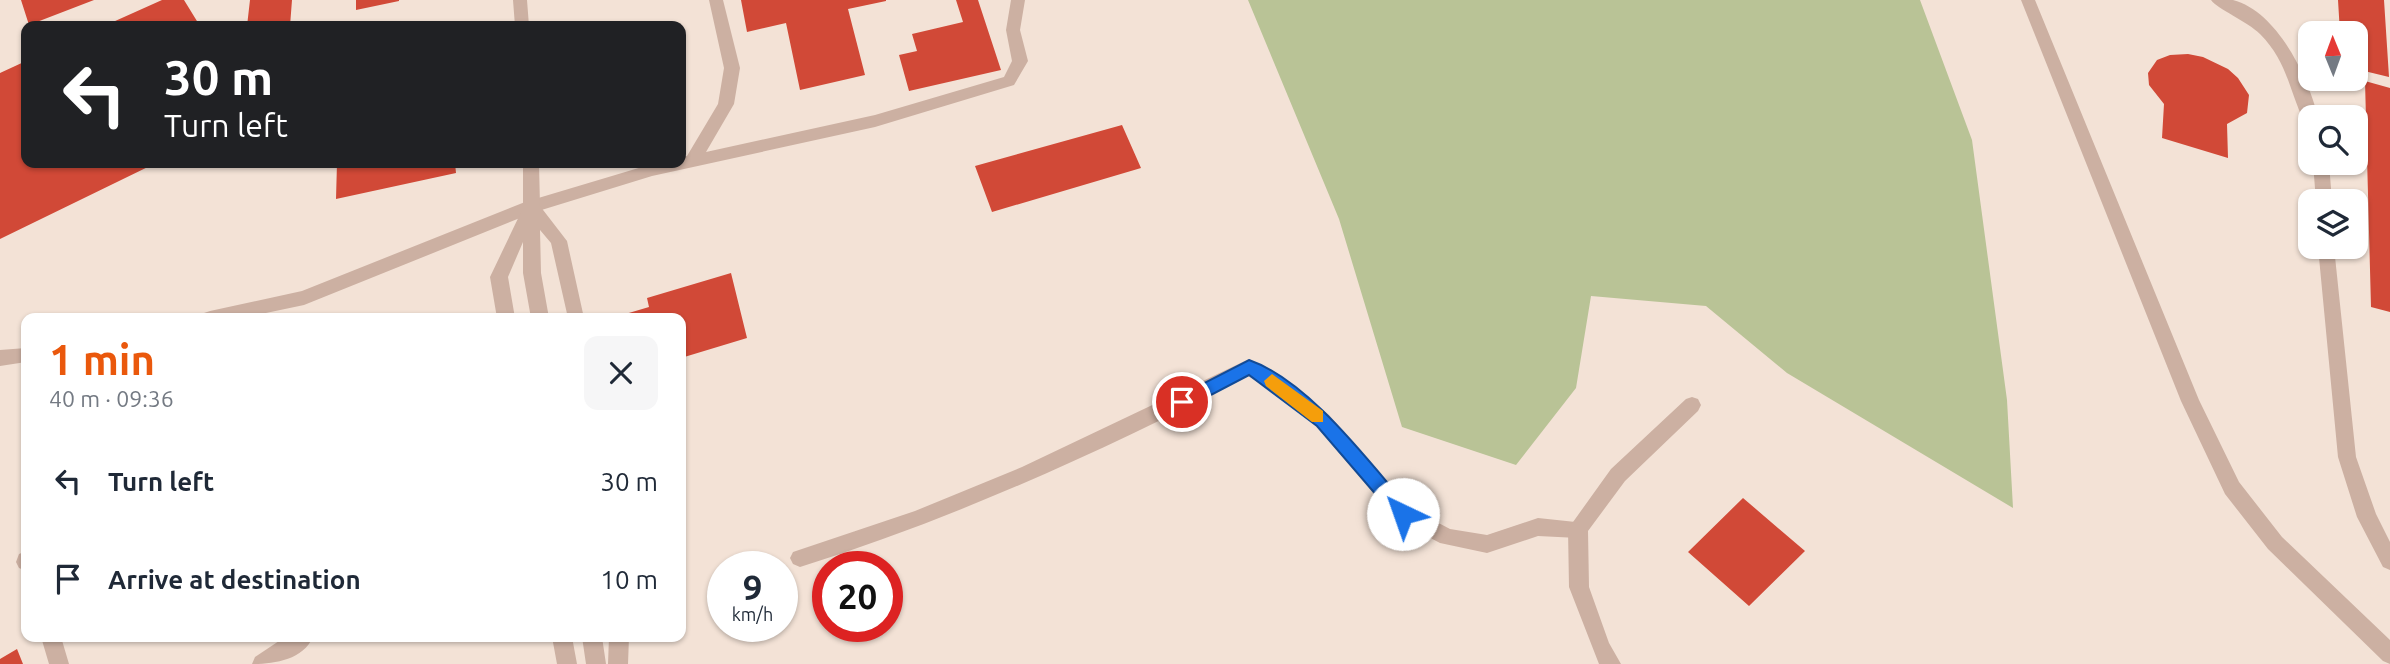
<!DOCTYPE html>
<meta charset="utf-8">
<style>
:root{--surface:#fff;--page:#f6f6f7;--text:#1f2937;--muted:#747a83;--accent:#ea580c}
body{margin:0;font-family:Ubuntu,sans-serif;background:var(--page);color:var(--text);height:100vh;display:flex;flex-direction:column;font-size:26px;white-space:nowrap}
*{box-sizing:border-box;margin:0}
p{font-size:23px;color:var(--muted)}
.icon{flex:none;width:38px;height:38px;fill:none;stroke:currentColor;stroke-width:2;stroke-linecap:round;stroke-linejoin:round}
.map{position:relative;flex:1;overflow:hidden}
.side{position:absolute;left:21px;top:313px;width:665px;height:329px;display:flex;flex-direction:column;background:var(--surface);border-radius:14px;box-shadow:0 2px 5px #0004}
.side>*{flex:none}
.banner{position:absolute;left:21px;top:21px;width:665px;height:147px;border-radius:14px;box-shadow:0 2px 5px #0004;background:#202124;color:#fff;overflow:hidden}
.needle{width:46px;rotate:359deg}
.buttons{position:absolute;left:2298px;top:21px;display:grid;gap:14px}
.buttons a{display:grid;place-items:center;width:70px;height:70px;border-radius:14px;background:var(--surface);box-shadow:0 2px 5px #0004;font-size:35px}
.speed{position:absolute;left:707px;top:551px;display:flex;gap:14px;font-size:35px;font-weight:700;text-align:center}
.speed>*{display:grid;place-content:center;width:91px;height:91px;border-radius:50%;background:var(--surface);box-shadow:0 2px 5px #0004;line-height:1}
.speed small{font-size:18px;font-weight:400}
.speed .limit{border:10px solid #d22;background:#fff;color:#111}
.pin{position:absolute;display:grid;place-items:center;width:60px;height:60px;color:#fff;margin:-30px;border:4px solid #fff;border-radius:50%;box-shadow:0 2px 7px #0007}
.me{position:absolute;width:77px;margin:-38px;rotate:318deg;stroke-linejoin:round;filter:drop-shadow(0 0 5px #0008)}
.turn{display:flex;align-items:center;gap:24px;height:147px;padding:0 28px;font-size:32px}
.turn .icon{width:91px;height:91px;stroke-width:2.5}
.turn b{display:block;font-size:49px;line-height:60px}
.round{display:grid;place-items:center;flex:none;width:74px;height:74px;border-radius:14px;background:var(--page)}
.head{display:flex;align-items:center;justify-content:space-between;height:119px;padding:0 28px}
h1{font-size:42px;font-weight:600;line-height:52px;color:var(--accent)}
ul{padding:0;list-style:none}
li{display:flex;align-items:center;gap:21px;height:98px;padding:0 28px}
li div{flex:1}
li b{display:block;font-size:26px}
li em{font-style:normal}
.map>svg:first-child{display:block}
</style>
<div class="map">
<svg width="2390" height="664" viewBox="0 0 2390 664">
<rect width="100%" height="100%" fill="#f3e2d6"/>
<path fill="#b9c396" d="M1248,0h672l52,140 35,260 6,108 -226,-135 -81,-67 -115,-10 -15,92 -60,77 -114,-38 -63,-208z"/>
<path fill="#d14937" d="M21,0h73l-65,25z
M162,0h22l16,26h-96z
M250,0h42l-2,26h-43z
M356,0h43v1l-43,9z
M741,0h145v1l-38,8 17,66 -65,15 -14,-67 -39,9z
M956,0h22l23,70 -92,21 -10,-36 18,-4 -5,-17 51,-12z
M2338,0h46l5,77 -33,-8v-36h-16z
M2188,54l15,3 25,12 10,9 11,17 -2,18 -20,11 1,34 -66,-20 2,-34 -15,-19 -1,-12 9,-13 13,-5z
M26,61v102h130l-156,76v-166z
M2365,81l25,7v224l-19,-5z
M1122,125l19,43 -149,44 -17,-46z
M337,163h118l1,10 -120,26z
M731,273l16,65 -66,20v-40h-58l-1,-3 27,-8 -2,-9z
M1743,498l62,53 -56,55 -61,-54z
M17,649l6,15h-23v-5z"/>
<g fill="none" stroke-linecap="round" stroke-linejoin="round">
<path fill="#ccb0a2" fill-rule="evenodd" d="M709,0h14l17,68 -6,36 -28,48 169,-37 129,-38 8,-16 -6,-31 5,-30h14l-5,30 8,31 -14,24 -139,42 -223,49 -117,36 -231,93 -62,13h-40l2,-5 6,-2 92,-20 223,-89 127,-38 29,-1v-6l6,-1 31,-52 6,-36z
M2021,0h14l164,400 40,82 43,55 108,103v24l-7,-3 -115,-112 -43,-55 -44,-93z
M2211,0c7,0 15,0 22,0 45,12 75,77 85,117h-8v6l-6,-2c-15,-31 -17,-60 -44,-87 -13,-13 -43,-25 -49,-34z
M2313,163h16l3,38h-16z
M2318,247h16l22,210 20,57 14,28v28l-7,-3 -26,-50 -19,-60z
M26,348v14l-26,4v-16z
M1249,359l34,19 46,37 81,93 40,21 37,6 51,-17 47,5 3,6 -3,6 -7,3 -40,-2 -51,17 -47,-10 -44,-23 -79,-93 -46,-37 -23,-14c-145,75 -292,142 -448,191l-7,-3 -3,-6 3,-6 122,-41 107,-44z
M26,551v20l-7,-3 -3,-6 3,-8z
M41,637h20l8,27h-20z"/>
<path fill="#ccb0a2" fill-rule="evenodd" d="M513,0h14l2,26h-14z
M523,163h16l1,43 27,35 17,77h-16l-17,-75 -11,-13 1,43 8,45h-18l-8,-45v-31l-15,35 7,41h-18l-7,-41 33,-69z
M1692,397l6,2 3,6 -3,6 -73,70 -37,50 1,56 20,56 12,21h-22l-30,-77 -1,-58 43,-60 75,-70z
M285,637h28c-10,23 -39,27 -61,27l3,-7z
M552,637h20l5,27h-20z
M582,637h20l4,27h-20z
M609,637h20l-1,27h-20z"/>
</g>
<path fill="#1a73e8" stroke="#114b97" stroke-width="2" d="M1249,360c60,21 119,101 160,148l3,6 -3,5h-12l-80,-93 -68,-51 -61,32h-11v-10z"/>
<path fill="#f59e0b" d="M1272,374l51,37v11h-11l-46,-36 -2,-5z"/>
</svg>
<div class="buttons">
<a><svg class="needle" viewBox="-14 -14 28 28"><path d="M0-13l5 13h-10z" fill="#e53935"/><path d="M0 13l5-13h-10z" fill="#747a83"/></svg></a>
<a><svg class="icon" aria-label="search" viewBox="0 0 24 24"><circle cx="10" cy="10" r="6"/><path d="M15 15l6 6"/></svg></a>
<a><svg class="icon" aria-label="layers" viewBox="0 0 24 24"><path d="M12 4l9 5-9 5-9-5zM3 14l9 5 9-5"/></svg></a>
</div>
<div class="speed"><div>9<small>km/h</small></div><div class="limit">20</div></div>
<div class="pin" style="left:1182px;top:402px;background:#d93025"><svg class="icon" aria-label="arrive" viewBox="0 0 24 24"><path d="M6 21V4h12l-3 4 3 4H6"/></svg></div>
<svg class="me" style="left:1403px;top:514px" viewBox="-20 -20 40 40"><circle r="19" fill="#fff"/><path d="M0-13L10 11 0 6-10 11z" fill="#1a73e8"/></svg>
<div class="banner">
<div class="turn"><svg class="icon" aria-label="left" viewBox="0 0 24 24"><path d="M17 20v-9H6M10 6l-5 5 5 5"/></svg><div><b>30 m</b>Turn left</div></div>
</div>
<section class="side">
<div class="head"><div><h1>1 min</h1><p>40 m · 09:36</p></div><a class="round"><svg class="icon" aria-label="close" viewBox="0 0 24 24"><path d="M6 6l12 12M18 6L6 18"/></svg></a></div>
<ul>
<li><svg class="icon" aria-label="left" viewBox="0 0 24 24"><path d="M17 20v-9H6M10 6l-5 5 5 5"/></svg><div><b>Turn left</b></div><em>30 m</em></li>
<li><svg class="icon" aria-label="arrive" viewBox="0 0 24 24"><path d="M6 21V4h12l-3 4 3 4H6"/></svg><div><b>Arrive at destination</b></div><em>10 m</em></li>
</ul>
</section>
</div>
